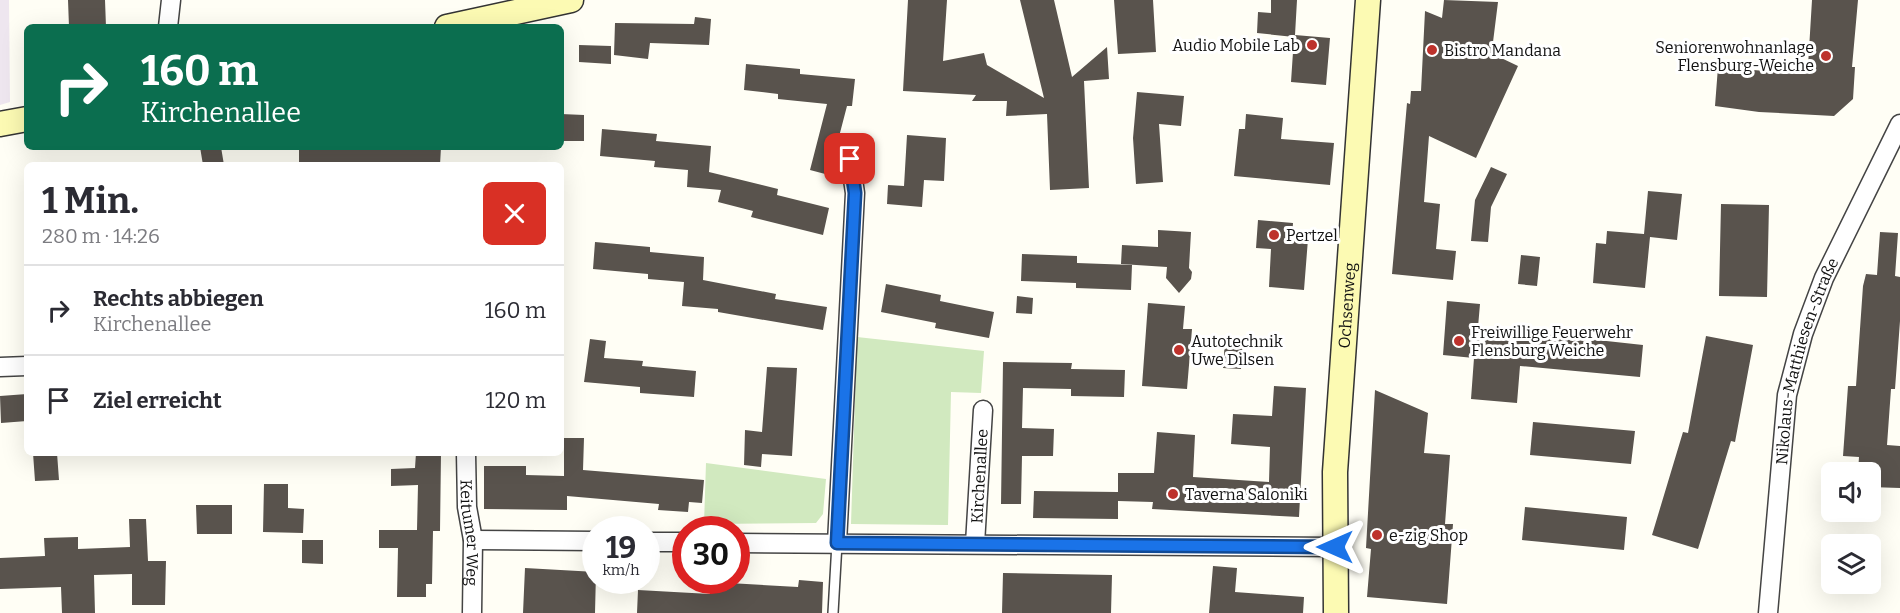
<!DOCTYPE html>
<html lang="de">
<meta charset="utf-8">
<style>
:root{--surface:#fff;--page:#f7f7f7;--text:#2b2b33;--muted:#7c7c81;--line:#e1e1e2}
body{margin:0;font-family:Bitter,serif;background:var(--page);color:var(--text);height:100vh;display:flex;flex-direction:column;font-size:22px;white-space:nowrap}
*{box-sizing:border-box;margin:0}
p{font-size:20px;color:var(--muted)}
.icon{flex:none;width:33px;height:33px;fill:none;stroke:currentColor;stroke-width:2;stroke-linecap:round;stroke-linejoin:round}
.map{position:relative;flex:1;overflow:hidden}
.sheet{position:absolute;left:24px;top:162px;width:540px;height:294px;display:flex;flex-direction:column;background:var(--surface);border-radius:9px;box-shadow:0 6px 24px #0002}
.sheet>*{flex:none}
.guide{position:absolute;left:24px;top:24px;width:540px;height:126px;border-radius:9px;box-shadow:0 6px 24px #0002;background:#0b6e4f;color:#fff;overflow:hidden}
.fabs{position:absolute;left:1821px;top:462px;display:grid;gap:12px}
.fabs a{display:grid;place-items:center;width:60px;height:60px;border-radius:9px;background:var(--surface);box-shadow:0 6px 24px #0002;font-size:30px}
.speed{position:absolute;left:582px;top:516px;display:flex;gap:12px;font-size:30px;font-weight:700;text-align:center}
.speed>*{display:grid;place-content:center;width:78px;height:78px;border-radius:50%;background:var(--surface);box-shadow:0 6px 24px #0002;line-height:1}
.speed small{font-size:15px;font-weight:400}
.speed .limit{border:9px solid #d22;background:#fff;color:#111}
.pin{position:absolute;display:grid;place-items:center;width:51px;height:51px;color:#fff;margin:-26px;border-radius:12px;box-shadow:0 3px 9px #0006}
.me{position:absolute;width:66px;margin:-33px;rotate:270deg;stroke-linejoin:round;filter:drop-shadow(0 0 4px #0008)}
.turn{display:flex;align-items:center;gap:21px;height:126px;padding:0 18px;font-size:27px}
.turn .icon{width:78px;height:78px;stroke-width:2.5}
.turn b{display:block;font-size:42px;line-height:51px}
.round{display:grid;place-items:center;flex:none;width:63px;height:63px;border-radius:9px;background:var(--page)}
.summary{display:flex;align-items:center;justify-content:space-between;height:102px;padding:0 18px}
h1{font-size:36px;font-weight:700;line-height:45px}
ul{padding:0;list-style:none}
li{display:flex;align-items:center;gap:18px;height:90px;padding:0 18px;border-top:2px solid var(--line)}
li div{flex:1}
li b{display:block;font-size:22px}
li em{font-style:normal}
.map>svg:first-child{display:block}
</style>
<div class="map">
<svg width="1900" height="613" viewBox="0 0 1900 613">
<rect width="100%" height="100%" fill="#fffef5"/>
<path fill="#eee6ef" d="M0,0h9l1,102 -10,3z"/>
<path fill="#d1e9bf" d="M857,337l127,14 -3,42 -30,-1 -3,133 -97,-1z
M706,463l120,16 -3,35 -7,9 -112,1z"/>
<path fill="#59534d" d="M68,0h37l1,27h-37z
M908,0h39l-4,61 41,-8 3,12 57,33 -24,-98h34l18,77 35,-30 2,32 -25,2 5,107 -39,2 -3,-76 -41,2 1,-15h-35l4,-6 -73,-4z
M1114,0h39l3,52 -38,2z
M1271,0h26l-2,35 35,3 -4,47 -35,-3 3,-45 -37,-4 1,-21 13,1z
M1444,0l54,2 -5,40 8,3 -4,11 21,10 -42,92 -47,-22 -5,66 16,2 -4,45 20,2 -3,29 -61,-6 15,-171 3,1 1,-13h10l4,-80 17,7z
M1812,0h46l-6,67h3l-2,32 -19,17 -75,-4 -44,-6 3,-39 71,6v-8l19,1z
M695,17l16,2 -2,26 -59,-2 -2,16 -34,-4 1,-32 79,1z
M579,45l32,1v18l-32,-2z
M746,64l54,5v5l55,5 -3,27h-5l-18,69 -19,-5 17,-66 -49,-5v-5l-34,-4z
M1137,92l47,4 -3,30 -22,-2 4,58 -27,2 -3,-46z
M561,114l23,1v26h-23z
M1246,114l37,4 -2,21 53,4 -4,42 -96,-9 5,-47h6z
M602,129l55,5 -1,7 55,5 -2,26 69,17 -1,6 52,13 -6,27 -72,-18 2,-6 -35,-9 3,-12 -34,-3 1,-17 -34,-3 1,-6 -55,-5z
M907,135l39,3 -2,43 -20,-1 -2,27 -35,-3 1,-19 16,1z
M200,147h21l3,18h-21z
M299,147h142l-1,18h-141z
M1491,167l16,7 -16,33 -3,35 -17,-1 4,-41z
M1648,191l34,3 -5,46 -27,-3 -5,51 -52,-5 3,-40 10,1 1,-13 37,3z
M1721,204l48,1 -2,92 -48,-1z
M1258,220l35,3 -1,15 16,1 -4,51 -35,-3 2,-38 -15,-1z
M1158,230l33,2 -2,36 3,4 -1,7 -12,14 -13,-15 1,-11 -46,-3 1,-19 36,2z
M1880,232l18,1 -3,43 5,1v44l-5,68h-4l-4,56 13,1v42l-30,-1v-15h-12l1,-15 -16,-1 5,-70h8l7,-100 3,-12 11,1z
M595,242l55,5v5l54,5 -1,23 73,14 -1,5 52,8 -4,23 -105,-18v-3l-36,-3 2,-24 -36,-3v-5l-55,-5z
M1022,254l55,2v7l55,2 -1,25 -55,-2v-5l-55,-2z
M1521,255l19,2 -3,29 -19,-2z
M886,284l55,11 -1,6 54,11 -5,26 -54,-10 1,-5 -55,-11z
M1017,296l16,2 -1,16 -16,-1z
M1447,301l33,3 -2,23 165,18 -3,32 -120,-11 -3,37 -46,-4 3,-41 -31,-3z
M1148,303l37,3 -2,23h9l-5,60 -45,-3z
M1706,336l47,9 -18,97 -4,-1 -33,108 -46,-14 31,-103 5,1z
M590,339l16,2 -2,17 39,3 -1,5 54,5 -2,26 -54,-4v-6l-56,-5z
M1225,340l18,1 -2,28 -18,-1z
M1003,362l69,1 -1,6 54,1 -1,27 -53,-1v-7l-48,-1 -1,40 32,1 -1,27h-31l-1,48h-20z
M767,367l30,1 -5,88 -30,-2 -1,13 -17,-2 1,-35 17,2z
M1274,386l32,2 -7,129 -147,-8 1,-7 -35,-1v18l-85,-1 1,-27 84,1v-19h36l3,-41 38,3 -2,42 76,5 1,-35 -39,-3 2,-30 39,2z
M1375,390l53,23 -4,40 26,2 -5,69h8l-6,80 -80,-7 4,-48 -5,-1z
M27,394v27l-26,2 -1,-27z
M1533,422l102,9 -4,33 -101,-9z
M564,438h20l-1,32 121,10 -2,23 -13,-1 -1,10 -30,-2 1,-6 -92,-8v14l-83,-1v-43h42v9l38,1z
M33,453h24l2,27 -24,1z
M416,453h25l-1,78h-7l-1,53h-6v13h-29l1,-49h-19v-18h38l1,-45 -27,1v-17l24,-1z
M264,484h24v24l16,1 -1,24 -40,-1z
M196,505h36v29h-35z
M1525,507l102,10 -3,33 -102,-10z
M129,519h17l2,42h18l-1,44h-33v-31l-38,1 1,38h-33l-1,-26 -61,2v-31l45,-2 -1,-18 34,-1v12l52,-2z
M302,540h21v24l-21,-1z
M1213,566l24,2 -2,24 69,5 -1,16h-94z
M525,568l71,4 -1,41h-72z
M1003,573l109,2 -1,38h-109z
M799,580l24,2 -1,31h-185l1,-23 72,4 1,-12 87,5z"/>
<g fill="none" stroke-linecap="round" stroke-linejoin="round">
<g stroke="#444" stroke-width="12">
<path id="lane" d="M833,613l4,-70"/>
</g>
<g stroke="#444" stroke-width="21">
<g id="street">
<path d="M168,27l3,-27"/>
<path d="M0,367l27,-1"/>
<path id="s1" d="M466,453l1,54 6,33 -1,73"/>
<path d="M473,540l123,1"/>
<path d="M646,542h40"/>
<path d="M736,543l599,4"/>
<path d="M837,543l18,-350 -5,-34"/>
<path id="s2" d="M975,544l8,-134"/>
<path id="s3" d="M1768,613l19,-218 16,-61 21,-56 76,-154"/>
</g>
</g>
<g stroke="#333" stroke-width="27">
<g id="secondary">
<path d="M447,27l124,-27"/>
<path d="M0,124l27,-5"/>
<path id="s4" d="M1336,613l-1,-141 33,-472"/>
</g>
</g>
<use href="#lane" stroke="#fff" stroke-width="9"/>
<use href="#street" stroke="#fff" stroke-width="18"/>
<use href="#secondary" stroke="#fcfab3" stroke-width="24"/>
</g>
<g fill="none" stroke-linecap="round" stroke-linejoin="round">
<g stroke="#114b97" stroke-width="15">
<path id="route" d="M850,159l5,34 -18,350 498,4"/>
</g>
<use href="#route" stroke="#1a73e8" stroke-width="10"/>
</g>
<g fill="#bd322c" stroke="#fff" stroke-width="2">
<circle cx="1312" cy="45" r="6"/>
<circle cx="1432" cy="50" r="6"/>
<circle cx="1826" cy="56" r="6"/>
<circle cx="1274" cy="235" r="6"/>
<circle cx="1459" cy="341" r="6"/>
<circle cx="1179" cy="350" r="6"/>
<circle cx="1173" cy="494" r="6"/>
<circle cx="1377" cy="535" r="6"/>
</g>
<g text-anchor="middle" stroke-width="6" stroke-linejoin="round" paint-order="stroke">
<g font-size="16" fill="#111" stroke="#fff" text-anchor="start">
<text x="1300" y="51" text-anchor="end">Audio Mobile Lab</text>
<text x="1814" y="53" text-anchor="end">Seniorenwohnanlage<tspan x="1814" dy="18">Flensburg-Weiche</tspan></text>
<text x="1444" y="56">Bistro Mandana</text>
<text x="1286" y="241">Pertzel</text>
<text x="1471" y="338">Freiwillige Feuerwehr<tspan x="1471" dy="18">Flensburg Weiche</tspan></text>
<text x="1191" y="347">Autotechnik<tspan x="1191" dy="18">Uwe Dilsen</tspan></text>
<text x="1185" y="500">Taverna Saloniki</text>
<text x="1389" y="541">e-zig Shop</text>
</g>
<g font-size="16" fill="#111" stroke="#fff">
<text dy="6" stroke="none"><textPath href="#s4" startOffset="308">Ochsenweg</textPath></text>
<text dy="6" stroke="none"><textPath href="#s3" startOffset="256">Nikolaus-Matthiesen-Straße</textPath></text>
<text dy="6" stroke="none"><textPath href="#s2" startOffset="68">Kirchenallee</textPath></text>
<text dy="6" stroke="none"><textPath href="#s1" startOffset="80">Keitumer Weg</textPath></text>
</g>
</g>
</svg>
<div class="fabs">
<a><svg class="icon" aria-label="sound" viewBox="0 0 24 24"><path d="M4 9h4l5-4v14l-5-4H4zM17 9q2 3 0 6"/></svg></a>
<a><svg class="icon" aria-label="layers" viewBox="0 0 24 24"><path d="M12 4l9 5-9 5-9-5zM3 14l9 5 9-5"/></svg></a>
</div>
<div class="speed"><div>19<small>km/h</small></div><div class="limit">30</div></div>
<div class="pin" style="left:850px;top:159px;background:#d93025"><svg class="icon" aria-label="arrive" viewBox="0 0 24 24"><path d="M6 21V4h12l-3 4 3 4H6"/></svg></div>
<svg class="me" style="left:1335px;top:547px" viewBox="-20 -20 40 40"><path d="M0-17L14 15 0 8-14 15z" fill="#1a73e8" stroke="#fff" stroke-width="4"/></svg>
<div class="guide">
<div class="turn"><svg class="icon" aria-label="right" viewBox="0 0 24 24"><path d="M7 20v-9h11M14 6l5 5-5 5"/></svg><div><b>160 m</b>Kirchenallee</div></div>
</div>
<section class="sheet">
<div class="summary"><div><h1>1 Min.</h1><p>280 m · 14:26</p></div><a class="round" style="background:#d93025;color:#fff"><svg class="icon" aria-label="close" viewBox="0 0 24 24"><path d="M6 6l12 12M18 6L6 18"/></svg></a></div>
<ul>
<li><svg class="icon" aria-label="right" viewBox="0 0 24 24"><path d="M7 20v-9h11M14 6l5 5-5 5"/></svg><div><b>Rechts abbiegen</b><p>Kirchenallee</p></div><em>160 m</em></li>
<li><svg class="icon" aria-label="arrive" viewBox="0 0 24 24"><path d="M6 21V4h12l-3 4 3 4H6"/></svg><div><b>Ziel erreicht</b></div><em>120 m</em></li>
</ul>
</section>
</div>
